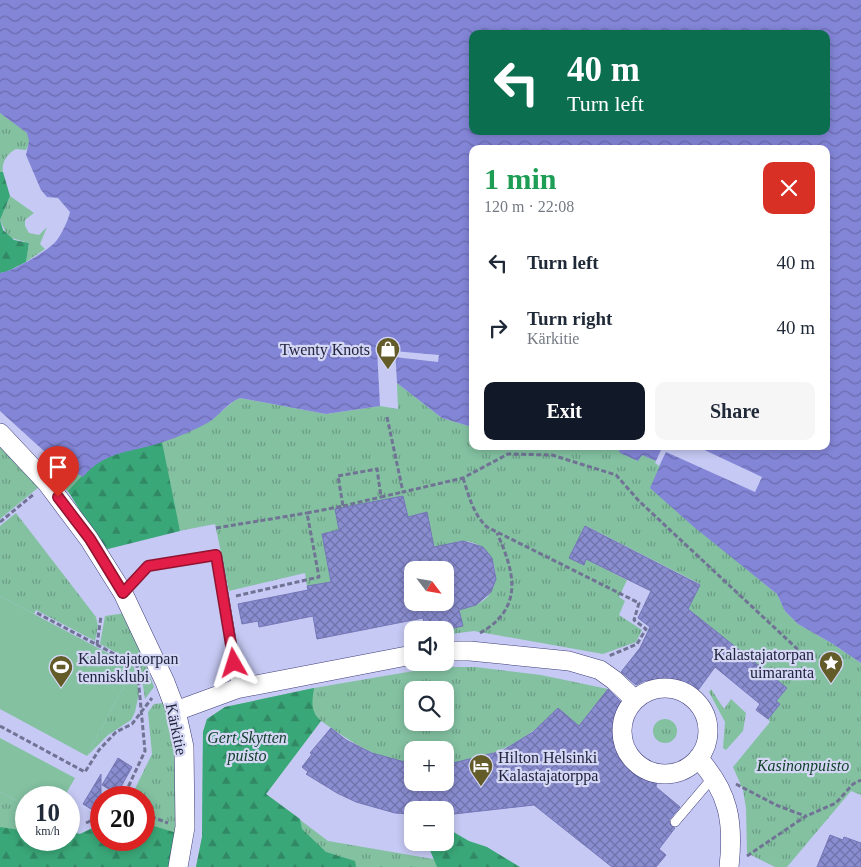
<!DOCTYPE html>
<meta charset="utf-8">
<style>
:root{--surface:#fff;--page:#f6f6f7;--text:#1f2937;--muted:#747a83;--accent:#111827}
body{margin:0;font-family:"Times New Roman",serif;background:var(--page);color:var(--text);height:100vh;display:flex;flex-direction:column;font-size:19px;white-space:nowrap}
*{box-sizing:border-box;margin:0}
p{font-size:16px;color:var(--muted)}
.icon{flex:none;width:28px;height:28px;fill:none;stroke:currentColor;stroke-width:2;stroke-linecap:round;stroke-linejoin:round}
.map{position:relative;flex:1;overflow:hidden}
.drawer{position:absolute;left:469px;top:145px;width:361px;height:305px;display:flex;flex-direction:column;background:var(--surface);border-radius:10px;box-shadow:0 2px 8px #0003}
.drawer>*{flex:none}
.hud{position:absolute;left:469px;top:30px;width:361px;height:105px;border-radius:10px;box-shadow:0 2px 8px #0003;background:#0b6e4f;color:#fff;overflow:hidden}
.needle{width:32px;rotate:121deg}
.controls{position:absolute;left:404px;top:561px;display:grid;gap:10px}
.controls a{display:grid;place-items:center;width:50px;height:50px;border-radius:10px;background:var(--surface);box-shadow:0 2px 8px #0003;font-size:25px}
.speed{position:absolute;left:15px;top:786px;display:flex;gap:10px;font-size:25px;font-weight:700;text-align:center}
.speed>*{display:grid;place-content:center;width:65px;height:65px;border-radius:50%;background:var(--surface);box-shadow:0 2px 8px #0003;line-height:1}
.speed small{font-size:12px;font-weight:400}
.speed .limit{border:8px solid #d22;background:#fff;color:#111}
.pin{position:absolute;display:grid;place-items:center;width:42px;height:42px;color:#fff;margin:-51px -21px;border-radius:50% 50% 50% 0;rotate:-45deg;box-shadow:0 0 5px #0007}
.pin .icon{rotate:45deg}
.me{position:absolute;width:55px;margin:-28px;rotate:354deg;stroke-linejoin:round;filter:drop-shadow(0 0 4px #0008)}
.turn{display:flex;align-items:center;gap:18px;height:105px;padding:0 15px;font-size:22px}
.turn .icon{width:65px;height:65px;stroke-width:2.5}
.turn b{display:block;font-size:35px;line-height:42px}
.round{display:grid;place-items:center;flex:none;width:52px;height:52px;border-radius:10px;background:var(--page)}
.summary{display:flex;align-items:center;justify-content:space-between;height:85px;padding:0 15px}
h1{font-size:30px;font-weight:600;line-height:38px;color:#1e9e55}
.button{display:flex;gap:10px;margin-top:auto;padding:10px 15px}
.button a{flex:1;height:58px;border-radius:10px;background:var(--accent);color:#fff;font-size:20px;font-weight:600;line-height:58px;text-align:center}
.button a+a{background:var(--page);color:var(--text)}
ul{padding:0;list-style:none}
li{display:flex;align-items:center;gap:15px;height:65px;padding:0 15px}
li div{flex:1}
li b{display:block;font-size:19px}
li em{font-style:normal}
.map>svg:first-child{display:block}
</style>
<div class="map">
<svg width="861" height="867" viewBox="0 0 861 867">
<defs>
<pattern id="grass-tufts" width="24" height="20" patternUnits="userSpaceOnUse" patternTransform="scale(1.25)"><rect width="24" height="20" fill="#83c1a1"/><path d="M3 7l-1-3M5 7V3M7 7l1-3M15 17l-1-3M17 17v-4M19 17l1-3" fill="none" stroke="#6b9c85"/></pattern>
<pattern id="forest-firs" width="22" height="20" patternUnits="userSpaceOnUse" patternTransform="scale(1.25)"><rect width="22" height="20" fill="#3aa778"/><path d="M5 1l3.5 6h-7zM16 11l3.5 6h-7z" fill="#308864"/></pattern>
<pattern id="water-waves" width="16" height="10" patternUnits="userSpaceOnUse" patternTransform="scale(1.25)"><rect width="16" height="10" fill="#8385d7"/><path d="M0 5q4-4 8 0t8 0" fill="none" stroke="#6b6cb0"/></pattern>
<pattern id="building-cross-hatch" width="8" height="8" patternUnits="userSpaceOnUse" patternTransform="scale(1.25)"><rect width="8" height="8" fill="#8a8dd0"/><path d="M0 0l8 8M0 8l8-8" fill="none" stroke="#7073aa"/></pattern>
</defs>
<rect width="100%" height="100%" fill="#c5c9f3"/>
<path fill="url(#grass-tufts)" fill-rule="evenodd" d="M0,113l28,20 2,8 -4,9 -10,-1c-8,4 -15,13 -13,23h-3z
M10,196l24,17 -9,7v6l4,7 10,2 8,-8 -7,17 5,5 -19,13 3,-19 -21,-6 -8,-17z
M397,383l45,35 30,9v19h133l13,2 20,12 3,-6 20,9 88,108 28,23 8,17 13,13 35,20 28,19v132l-10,-4 -64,76h-12l-28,-14 -1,-45 -3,-18 -10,-23 37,-45 -2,-3 12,-15 -4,-3 10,-13 -98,-79 12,-25 -114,-58 -3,39 3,-6 41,21 -8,17 6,4 -6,14 23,15 -6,12 -33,12 -129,-23 -23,3 -2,-5 13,-4 -3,-15c9,-3 18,-4 25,-10 23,-19 9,-59 -21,-59 -10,0 -20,7 -28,11l-8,-40 -19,5 -5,-21 -64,34 -17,4 9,48 -24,4 -2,-13 -76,18 -14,-67 -72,14 -39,12 -29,-50 -31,-36v-4l8,-2 31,19 127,-56 24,-20 6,-3 86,16 54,-8 18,3z
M0,440l45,42 -45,37z
M16,513l80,104 2,9 -3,15 -59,-31 -2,4 -34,-18v-70z
M126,613l28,74 -9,12 -5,-34 -40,-21 5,-28z
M134,667l5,26 -4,19 -4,8 -23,15 -21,21z
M437,667h38l66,8 67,14 -29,37 -21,-18c-36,38 -63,47 -113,57v-15h-33v14c-36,-4 -62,-23 -91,-43l-55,73 62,47 152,26h-284l6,-30 1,-105 4,-13 18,-12 89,-19zM412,690h33v32h-33z
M711,689l13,20 7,-10 15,14 -3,18 -17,19 -3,-2 2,-26 -16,-30z
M163,703l13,37 4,94 -180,33v-75l26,14v34h43v-12l11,6 21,-10v16h43v-42l-13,-1 21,-43 -4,-42 6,-8z
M653 731a12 12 0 1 1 24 0a12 12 0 1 1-24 0Z"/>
<path fill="url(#forest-firs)" d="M0,172h3l7,24 -10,24 3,10 11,10 15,3 -3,19 -20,10 -6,1z
M162,442l18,89 -76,19 -36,-59 25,-27 32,-14z
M314,688c-2,13 -4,24 7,33l-55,73 34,25 2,10 24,23 29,9 1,6h-160l6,-30 1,-105 4,-13 18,-12z
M144,823l36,11 -7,33h-173v-40l26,4v9h43v-7l11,1 21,-10v16h43z
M450,830l19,11 18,6 33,20h-83l-10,-24 18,-1v-11z"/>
<path fill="#83c1a1" d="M0,596l134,71 -47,89 -87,-47z
M0,738l75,40 -11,19 -38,1v8l-26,-14z"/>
<path fill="url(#water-waves)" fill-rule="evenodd" d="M0,0h861v663l-28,-19 -35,-20 -13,-13 -8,-17 -83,-67 -44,-39 11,-25 -19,-8 -4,6 -18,-8 -2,-5 -13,-2h221v-297h-354v278l-30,-9 -45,-35 -2,-35 -2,-3h-14l-2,4 3,57 -54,8 -86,-16c-13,5 -20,17 -31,24 -14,8 -31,15 -46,20 -31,11 -58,8 -80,35l-28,-16 -55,-50v-138c12,-1 50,-23 57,-33 5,-7 11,-19 13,-28l-12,-14 -11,-1 -6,-7 -15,-35 3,-14 -2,-8 -27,-20zM472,34h354v97h-354z"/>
<path fill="#c5c9f3" d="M394,351l45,4 -1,7 -44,-5z
M660,446h36l66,31 -7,15 -89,-40 -7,14 -4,-3 6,-13z"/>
<path fill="url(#building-cross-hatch)" stroke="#7476b7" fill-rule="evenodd" d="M403,496l5,21 19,-5 7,35 29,-6 20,6 9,11 4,21 -5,13 -15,13 -17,5 4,16 -19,4h-18l-3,-12 -106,21 -4,-23 -54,11 -1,-6 -16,3 -4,-20 70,-14 -1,-4 24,-4 -9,-48 17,-4 -4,-21zM412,570h33v32h-33z
M585,526l115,59 -12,24 99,79 -11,13 4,3 -12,15 -12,-9 4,-6 -45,-37 -19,26 -10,-8 -22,-6 -20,2 -8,4 -15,-13 19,-24 10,-21 -12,-9 13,-27 -65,-32 -2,6 -15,-7z
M608,689l13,13 -7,21 1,21 5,10 15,16 9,6 13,3 -1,8 24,20 -11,13 2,6 4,2 -16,21 7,6 -10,12h-44l-78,-62 -89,10v-5h-33v4l-17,-1 -39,-11 -19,-9 -31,-19 2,-2 -6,-5 10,-13 -2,-1 21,-25 15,12 26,13 40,11v18h33v-17l57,-14 31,-19 25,-24 21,18z
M118,758l14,9 -15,27 -15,-9z
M101,774v41l-18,-11z
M830,835l13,5 1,-3 17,6v24h-44z"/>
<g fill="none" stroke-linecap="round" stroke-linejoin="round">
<g stroke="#3f3e7a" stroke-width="10">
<path id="lane" d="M123,593l25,-27 69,-11 16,95 3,39
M675,822l39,-46"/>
</g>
<g stroke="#3f3e7a" stroke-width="20">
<path id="street" d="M0,433l47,50 42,56 34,54 42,89 11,29 8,36 1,80 -7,40
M445,651h25l99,10 31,9 14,10 21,20
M622 731a43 43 0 1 1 86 0a43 43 0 1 1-86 0Z
M176,711l60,-22 176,-34
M698,758c31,34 36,64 31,109"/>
</g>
<path stroke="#717395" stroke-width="3" stroke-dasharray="5 2.5" stroke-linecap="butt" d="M387,417l16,75 60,-14 45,-24 44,1 64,20 23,26 168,157
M463,478c6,18 10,36 24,49l152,76 -5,17 12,9 -9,15 -28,12
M343,506l38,-9
M0,522l34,-28
M216,528l91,-15
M236,596l83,-19 -12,-64 36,-7 -5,-30 39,-7 4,28 22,-5
M37,613l100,53 8,85 -22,47
M480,633c44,-25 35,-60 17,-100
M97,645l4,-29
M0,726l85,46 14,-22 17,-18 16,-8 20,-26
M736,784l40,21 29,11
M144,814l24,9
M86,823l15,-7
M747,856l59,-40 30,-13 17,-19 8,-4"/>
<use href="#lane" stroke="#fff" stroke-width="9"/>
<use href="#street" stroke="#fff" stroke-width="19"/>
</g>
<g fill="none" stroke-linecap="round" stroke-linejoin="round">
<g stroke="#92132f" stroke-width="12">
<path id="route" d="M58,497l32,42 33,54 25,-27 68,-11 18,108"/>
</g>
<use href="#route" stroke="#e11d48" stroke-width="9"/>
</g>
<defs>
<g id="shop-pin" transform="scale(1.25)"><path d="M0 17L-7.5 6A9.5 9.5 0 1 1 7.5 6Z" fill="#635b28" stroke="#d4d7f4"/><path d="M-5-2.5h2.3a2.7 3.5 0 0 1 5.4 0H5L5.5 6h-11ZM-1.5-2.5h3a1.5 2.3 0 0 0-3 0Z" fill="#fff"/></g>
<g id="sight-pin" transform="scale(1.25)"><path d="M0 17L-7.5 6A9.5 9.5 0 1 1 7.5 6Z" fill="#635b28" stroke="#d4d7f4"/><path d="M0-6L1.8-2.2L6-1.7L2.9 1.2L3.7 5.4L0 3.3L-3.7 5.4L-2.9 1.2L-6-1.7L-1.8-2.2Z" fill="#fff"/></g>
<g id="stadium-pin" transform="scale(1.25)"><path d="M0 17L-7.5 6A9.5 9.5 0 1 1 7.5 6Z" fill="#635b28" stroke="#d4d7f4"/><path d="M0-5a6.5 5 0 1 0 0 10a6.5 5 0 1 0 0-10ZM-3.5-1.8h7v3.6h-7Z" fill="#fff"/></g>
<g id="hotel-pin" transform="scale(1.25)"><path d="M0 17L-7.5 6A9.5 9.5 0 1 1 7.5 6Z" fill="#635b28" stroke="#d4d7f4"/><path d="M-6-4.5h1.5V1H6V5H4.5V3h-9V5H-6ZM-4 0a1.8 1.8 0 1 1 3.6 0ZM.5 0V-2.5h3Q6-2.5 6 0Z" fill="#fff"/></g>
</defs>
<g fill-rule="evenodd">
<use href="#shop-pin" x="388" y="349"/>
<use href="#sight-pin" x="831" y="663"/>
<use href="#stadium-pin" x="61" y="667"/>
<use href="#hotel-pin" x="481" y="766"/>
</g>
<g text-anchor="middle" stroke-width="4.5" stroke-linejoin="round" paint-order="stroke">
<g font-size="16" fill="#22233e" stroke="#d4d7f4" text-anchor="end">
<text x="370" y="355">Twenty Knots</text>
<text x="814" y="660">Kalastajatorpan<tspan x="814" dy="18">uimaranta</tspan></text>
<text x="78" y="664" text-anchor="start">Kalastajatorpan<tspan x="78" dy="18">tennisklubi</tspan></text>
<text x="498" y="763" text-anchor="start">Hilton Helsinki<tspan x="498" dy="18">Kalastajatorppa</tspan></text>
</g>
<g font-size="16" fill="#22233e" stroke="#d4d7f4">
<text transform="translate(177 729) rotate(78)" y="6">Kärkitie</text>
</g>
<g font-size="16" font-style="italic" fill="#13402c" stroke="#d4d7f4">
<text x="247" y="743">Gert Skytten<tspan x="247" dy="18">puisto</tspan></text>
<text x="803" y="771">Kasinonpuisto</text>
</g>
</g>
</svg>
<div class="controls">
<a><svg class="needle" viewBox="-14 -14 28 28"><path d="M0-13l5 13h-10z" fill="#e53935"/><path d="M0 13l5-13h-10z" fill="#747a83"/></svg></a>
<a><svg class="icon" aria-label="sound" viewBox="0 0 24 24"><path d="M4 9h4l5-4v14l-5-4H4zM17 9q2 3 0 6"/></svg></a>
<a><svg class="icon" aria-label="search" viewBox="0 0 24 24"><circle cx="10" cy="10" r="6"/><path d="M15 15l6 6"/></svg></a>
<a>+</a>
<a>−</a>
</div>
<div class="speed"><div>10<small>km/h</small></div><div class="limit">20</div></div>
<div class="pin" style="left:58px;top:497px;background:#d93025"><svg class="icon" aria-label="arrive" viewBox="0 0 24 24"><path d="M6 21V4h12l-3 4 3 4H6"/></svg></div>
<svg class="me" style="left:234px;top:663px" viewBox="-20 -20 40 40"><path d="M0-17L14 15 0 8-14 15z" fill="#e11d48" stroke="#fff" stroke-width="4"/></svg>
<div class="hud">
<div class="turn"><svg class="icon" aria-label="left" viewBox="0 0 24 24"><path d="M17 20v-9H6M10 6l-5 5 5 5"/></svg><div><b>40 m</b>Turn left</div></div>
</div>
<section class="drawer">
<div class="summary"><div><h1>1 min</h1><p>120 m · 22:08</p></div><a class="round" style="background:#d93025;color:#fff"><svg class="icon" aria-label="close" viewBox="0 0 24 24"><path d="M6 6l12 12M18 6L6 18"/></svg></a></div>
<ul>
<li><svg class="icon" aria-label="left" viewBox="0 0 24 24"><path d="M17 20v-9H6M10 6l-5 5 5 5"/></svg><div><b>Turn left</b></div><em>40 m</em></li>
<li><svg class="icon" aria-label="right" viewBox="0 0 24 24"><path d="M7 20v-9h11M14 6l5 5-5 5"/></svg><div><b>Turn right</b><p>Kärkitie</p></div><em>40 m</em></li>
</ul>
<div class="button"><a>Exit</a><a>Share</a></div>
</section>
</div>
